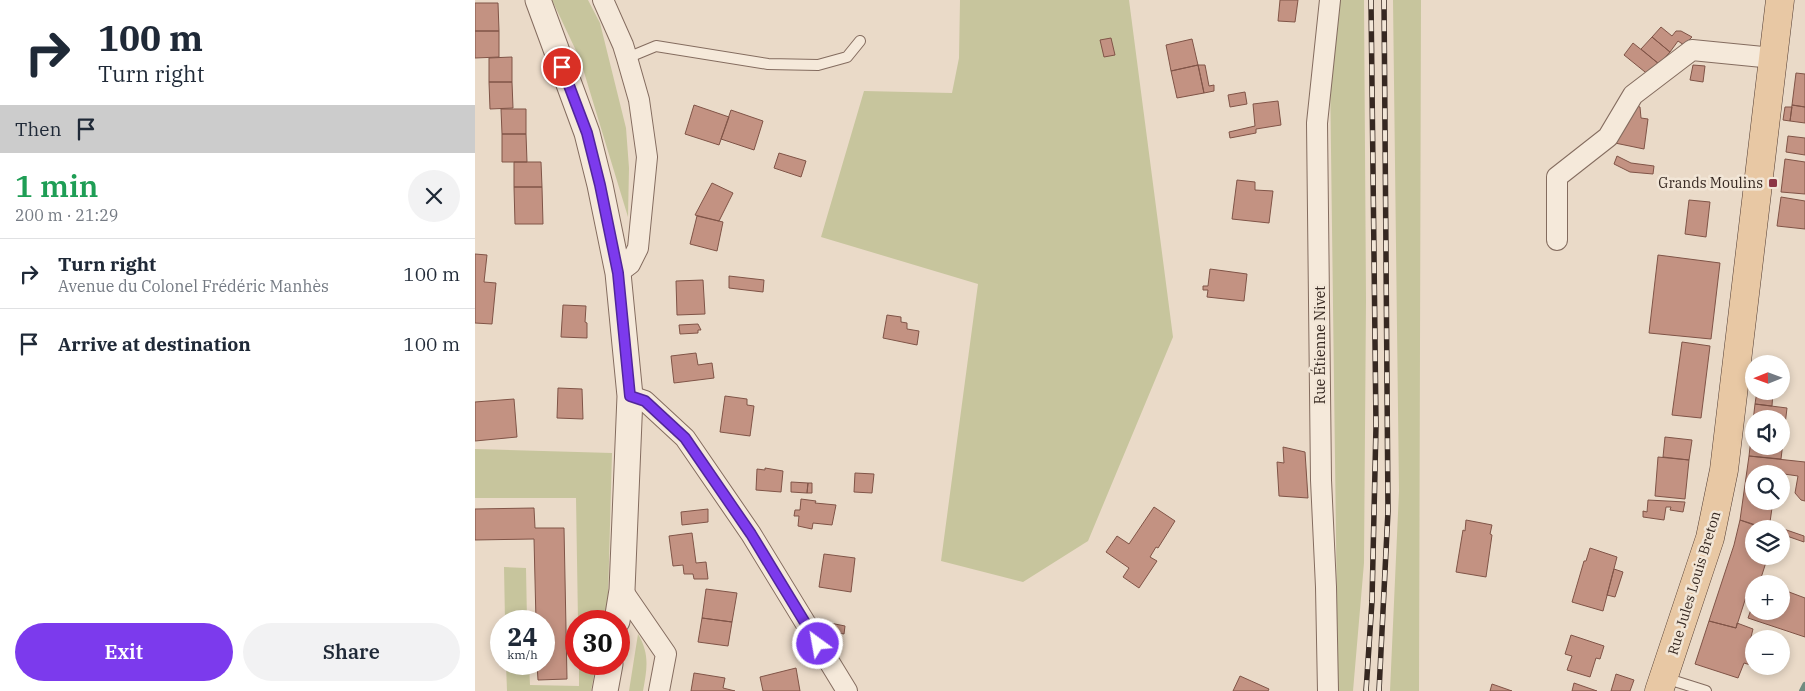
<!DOCTYPE html>
<meta charset="utf-8">
<style>
:root{--surface:#fff;--page:#f2f2f3;--text:#1f2937;--muted:#747a83;--line:#e0e1e3;--accent:#7c3aed}
body{margin:0;font-family:"IBM Plex Serif",serif;background:var(--page);color:var(--text);height:100vh;display:flex;flex-direction:column;font-size:19px;white-space:nowrap}
*{box-sizing:border-box;margin:0}
p{font-size:16px;color:var(--muted)}
.icon{flex:none;width:28px;height:28px;fill:none;stroke:currentColor;stroke-width:2;stroke-linecap:round;stroke-linejoin:round}
.map{position:relative;flex:1;overflow:hidden}
.sheet{display:flex;flex-direction:column;background:var(--surface);width:475px}
.sheet>*{flex:none}
.hud{background:#fff;color:var(--text);overflow:hidden}
.needle{width:32px;rotate:269deg}
.controls{position:absolute;left:1270px;top:355px;display:grid;gap:10px}
.controls a{display:grid;place-items:center;width:45px;height:45px;border-radius:50%;background:var(--surface);box-shadow:0 2px 8px #0003;font-size:25px}
.speed{position:absolute;left:15px;top:610px;display:flex;gap:10px;font-size:25px;font-weight:700;text-align:center}
.speed>*{display:grid;place-content:center;width:65px;height:65px;border-radius:50%;background:var(--surface);box-shadow:0 2px 8px #0003;line-height:1}
.speed small{font-size:12px;font-weight:400}
.speed .limit{border:8px solid #d22;background:#fff;color:#111}
.pin{position:absolute;display:grid;place-items:center;width:42px;height:42px;color:#fff;margin:-21px;border:2px solid #fff;border-radius:50%;box-shadow:0 1px 5px #0007}
.me{position:absolute;width:55px;margin:-28px;rotate:328deg;stroke-linejoin:round;filter:drop-shadow(0 0 4px #0008)}
.turn{display:flex;align-items:center;gap:18px;height:105px;padding:0 15px;font-size:22px}
.turn .icon{width:65px;height:65px;stroke-width:2.5}
.turn b{display:block;font-size:35px;line-height:42px}
.then{display:flex;align-items:center;height:48px;padding:0 15px;background:#0003;gap:10px;font-size:19px}
.round{display:grid;place-items:center;flex:none;width:52px;height:52px;border-radius:26px;background:var(--page)}
.headline{display:flex;align-items:center;justify-content:space-between;height:85px;padding:0 15px}
h1{font-size:30px;font-weight:600;line-height:38px;color:#1e9e55}
.cta{display:flex;gap:10px;margin-top:auto;padding:10px 15px}
.cta a{flex:1;height:58px;border-radius:30px;background:var(--accent);color:#fff;font-size:20px;font-weight:600;line-height:58px;text-align:center}
.cta a+a{background:var(--page);color:var(--text)}
ul{padding:0;list-style:none}
li{display:flex;align-items:center;gap:15px;height:70px;padding:0 15px;border-top:1px solid var(--line)}
li div{flex:1}
li b{display:block;font-size:19px}
li em{font-style:normal}
main{display:flex;flex:1;min-height:0}
.map>svg:first-child{display:block}
</style>
<main>
<section class="sheet">
<div class="hud">
<div class="turn"><svg class="icon" aria-label="right" viewBox="0 0 24 24"><path d="M7 20v-9h11M14 6l5 5-5 5"/></svg><div><b>100 m</b>Turn right</div></div>
<div class="then">Then<svg class="icon" aria-label="arrive" viewBox="0 0 24 24"><path d="M6 21V4h12l-3 4 3 4H6"/></svg></div>
</div>
<div class="headline"><div><h1>1 min</h1><p>200 m · 21:29</p></div><a class="round"><svg class="icon" aria-label="close" viewBox="0 0 24 24"><path d="M6 6l12 12M18 6L6 18"/></svg></a></div>
<ul>
<li><svg class="icon" aria-label="right" viewBox="0 0 24 24"><path d="M7 20v-9h11M14 6l5 5-5 5"/></svg><div><b>Turn right</b><p>Avenue du Colonel Frédéric Manhès</p></div><em>100 m</em></li>
<li><svg class="icon" aria-label="arrive" viewBox="0 0 24 24"><path d="M6 21V4h12l-3 4 3 4H6"/></svg><div><b>Arrive at destination</b></div><em>100 m</em></li>
</ul>
<div class="cta"><a>Exit</a><a>Share</a></div>
</section>
<div class="map">
<svg width="1330" height="691" viewBox="0 0 1330 691">
<rect width="100%" height="100%" fill="#eadac8"/>
<path fill="#c7c59d" d="M77,0h36l12,23 26,105 3,40 -1,49 -48,-158z
M485,0h169l44,337 -85,204 -65,41 -82,-21 37,-277 -157,-47 43,-146 88,2 7,-35z
M863,0h26l2,300 -2,263 -11,128h-15l-8,-618z
M918,0h28l-2,691h-29l9,-200z
M0,449l137,4 -4,144 -4,24h-26l-2,-123h-101z
M29,567l22,1 1,53h-22z
M163,634c12,20 9,35 5,57h-14z
M31,664h23l1,21 49,1v-22h17l-5,27h-84z"/>
<g fill="none" stroke-linecap="round" stroke-linejoin="round">
<path stroke="#708c80" stroke-width="6" d="M1327,691l3,-6"/>
</g>
<path fill="#c39282" stroke="#805447" fill-rule="evenodd" d="M805,0h18l-3,22 -17,-1z
M0,3h23l1,28h-24z
M1186,27l11,9 4,-5h5l11,6 -8,8 -6,-4 -8,11 -18,-15z
M0,31h24v26l-24,1z
M1177,37l18,15 -11,12 -18,-15z
M636,38l4,17 -11,2 -4,-17z
M717,39l6,26 -27,6 -5,-26z
M1158,43l26,21 -9,12 -26,-21z
M37,57v25h-23v-24z
M723,65h7l4,21 5,-1v6l-10,2z
M723,65l6,28 -27,5 -6,-27z
M1218,65l12,1 -2,16 -13,-2z
M1321,73l9,1v33l-13,-2z
M14,82h23l1,26 -23,1z
M770,92l2,12 -17,3 -2,-12z
M803,101l3,24 -25,4v4l-26,5 -1,-6 26,-6 -2,-22z
M219,105l35,12 -10,28 -34,-11z
M1317,105l13,2v16l-15,-2z
M1162,106l3,1 1,11 7,1 -4,30 -29,-6z
M1310,107h7l-2,14 -7,-1z
M26,109h25v25h-24z
M256,110l32,11 -9,29 -33,-11z
M27,134h24l1,28h-25z
M1313,136l17,2v17l-19,-3z
M304,153l27,8 -5,16 -27,-9z
M1142,156l14,7 23,3 -1,8 -23,-2 -16,-8z
M1310,159l20,3v32l-24,-2z
M39,162h27l1,25h-28z
M762,180l18,2v8l18,1 -4,32 -37,-4z
M237,183l21,10 -14,28 -24,-6z
M39,187h28l1,37h-28z
M1306,197l24,4v28l-28,-3z
M1214,200l21,2 -4,35 -21,-3z
M222,216l26,6 -6,29 -27,-7z
M0,254l12,1 -3,27 12,1 -4,41 -17,-1z
M1183,255l62,8 -9,76 -62,-6z
M735,269l37,5 -3,27 -37,-4 1,-7h-5v-4h5z
M254,276l35,4 -1,12 -34,-4z
M228,280l2,34 -28,1 -1,-34z
M88,305l23,1 -1,16 2,1v15l-26,-1z
M412,315l14,2v5l6,1v6l12,2 -2,14 -34,-7z
M223,324l3,6h-3v3l-18,1 -1,-9z
M1207,342l28,4 -9,72 -29,-3z
M221,353l2,12 14,-2 2,15 -40,5 -3,-27z
M83,388l24,1 1,30 -26,-1z
M1282,391h16l-1,15 -17,-2z
M250,396l22,3v6l7,1 -4,30 -30,-4z
M39,399l3,38 -42,4v-39z
M1280,404l32,4 -6,51 -32,-3zM1279,419h27v27h-27z
M1190,437l27,3 -3,20 -26,-3z
M808,447l22,5 3,46 -29,-2 -2,-34 7,1z
M1274,456l56,6v39l-4,-1 -6,-7 3,-17 -21,-3 -23,1v27h19l-4,28 -29,-9z
M1183,457l31,3 -4,39 -30,-3z
M290,468l18,3 -2,21 -25,-2 1,-21 8,1z
M380,473l19,1 -2,19 -18,-1z
M316,482l17,1 -1,10 -16,-1z
M333,483h4v10h-5z
M326,499l15,2 -1,2 21,2 -4,20 -19,-2 -1,6 -14,-3 1,-10h-5l1,-6h5z
M1173,500l37,2 -2,10 -13,-2 1,-3h-5l-2,13 -21,-3v-6l4,1z
M679,507l21,14 -17,27 -2,-1 -6,10 7,4 -18,27 -16,-11 6,-9 -23,-16 11,-16 12,8z
M59,508l1,20h29l3,151 -29,1 -1,-16h7v-43h-8l-2,-82 -59,1v-31z
M233,509v13l-26,3 -1,-13z
M991,520l26,5 -2,9 2,1 -6,42 -30,-5 7,-42 2,1z
M1265,520l25,9h-11v27h14l-8,25 7,3h-13v12l-7,-2 -11,34 -27,-7 25,-76z
M1294,524l35,12v6l-23,-8v-5h-12z
M217,533l4,30 10,-1 2,17h-14l-1,-5h-9l-1,-9 -10,1 -4,-30z
M1115,548l27,9 -14,54 -31,-9 12,-41h2z
M349,554l31,4 -4,34 -32,-5z
M1139,569l9,3 -8,25 -8,-2z
M231,589l31,4 -5,29 -30,-4z
M1306,589l24,9v39l-57,-19 6,-17v10h27z
M227,618l30,4 -4,24 -30,-4z
M1234,621l27,7 1,-5 16,6 -5,20 6,2v15l-10,-3 -6,15 -43,-14z
M355,623l15,3 -1,8 -16,-3z
M1096,635l33,11 -4,13 -4,-1 -6,19 -23,-7 5,-14 -7,-2z
M321,668l4,23h-37l-3,-14z
M219,673l31,5 -2,10 12,3h-44z
M1141,674l18,6 -4,11h-19z
M765,676l29,13 -1,2h-35z
M1099,683l23,8h-25z
M1017,684l20,7h-22z"/>
<g fill="none" stroke-linecap="round" stroke-linejoin="round">
<g stroke="#846c5f" stroke-width="12">
<path id="service" d="M152,58l29,-12 112,18 50,1 29,-8 13,-16
M1190,678l41,13"/>
</g>
<g stroke="#846c5f" stroke-width="22">
<path id="minor" d="M128,0l20,45 4,13 12,42 8,57 -9,91 -8,16 -12,9
M1082,240v-63l51,-40 25,-42 59,-45 81,8
M155,396l15,5 40,37 66,96 96,157
M147,590l44,64 -7,37
M853,691l-2,-104 -5,-107 -4,-357 13,-123"/>
</g>
<g stroke="#846c5f" stroke-width="27">
<path id="tertiary" d="M63,0l49,133 13,52 18,88 12,123 -8,194 -5,31
M130,691l5,-27"/>
</g>
<g stroke="#523c33" stroke-width="29">
<path id="primary" d="M1184,691l51,-153 14,-68 56,-470"/>
</g>
<use href="#service" stroke="#f5e9da" stroke-width="10"/>
<use href="#minor" stroke="#f5e9da" stroke-width="20"/>
<use href="#tertiary" stroke="#f5e9da" stroke-width="25"/>
<use href="#primary" stroke="#e8c8a4" stroke-width="28"/>
<g stroke="#362821" stroke-width="5.5">
<path id="rail" d="M891,691l6,-90 4,-175 -5,-426
M904,691l9,-180 -4,-511"/>
</g>
<use href="#rail" stroke="#f2e6d7" stroke-width="4" stroke-dasharray="11" stroke-linecap="butt"/>
</g>
<g fill="none" stroke-linecap="round" stroke-linejoin="round">
<g stroke="#51269a" stroke-width="12">
<path id="route" d="M87,67l25,66 13,52 18,88 12,123 15,5 40,37 66,96 67,110"/>
</g>
<use href="#route" stroke="#7c3aed" stroke-width="9"/>
</g>
<rect fill="#8c3645" stroke="#f2e6d7" stroke-width="2" x="1293" y="178" width="10" height="10" rx="2.5"/>
<g text-anchor="middle" stroke-width="5" stroke-linejoin="round" paint-order="stroke">
<g font-size="14" fill="#362821" stroke="#f2e6d7" text-anchor="end">
<text x="1288" y="188">Grands Moulins</text>
</g>
<g font-size="14" fill="#362821" stroke="#f2e6d7">
<text transform="translate(845 345) rotate(-90)" y="5">Rue Étienne Nivet</text>
<text transform="translate(1219 583) rotate(-73)" y="5">Rue Jules Louis Breton</text>
</g>
</g>
</svg>
<div class="controls">
<a><svg class="needle" viewBox="-14 -14 28 28"><path d="M0-13l5 13h-10z" fill="#e53935"/><path d="M0 13l5-13h-10z" fill="#747a83"/></svg></a>
<a><svg class="icon" aria-label="sound" viewBox="0 0 24 24"><path d="M4 9h4l5-4v14l-5-4H4zM17 9q2 3 0 6"/></svg></a>
<a><svg class="icon" aria-label="search" viewBox="0 0 24 24"><circle cx="10" cy="10" r="6"/><path d="M15 15l6 6"/></svg></a>
<a><svg class="icon" aria-label="layers" viewBox="0 0 24 24"><path d="M12 4l9 5-9 5-9-5zM3 14l9 5 9-5"/></svg></a>
<a>+</a>
<a>−</a>
</div>
<div class="speed"><div>24<small>km/h</small></div><div class="limit">30</div></div>
<div class="pin" style="left:87px;top:67px;background:#d93025"><svg class="icon" aria-label="arrive" viewBox="0 0 24 24"><path d="M6 21V4h12l-3 4 3 4H6"/></svg></div>
<svg class="me" style="left:343px;top:644px" viewBox="-20 -20 40 40"><circle r="17" fill="#7c3aed" stroke="#fff" stroke-width="3"/><path d="M0-11L8 9 0 5-8 9z" fill="#fff"/></svg>
</div>
</main>
